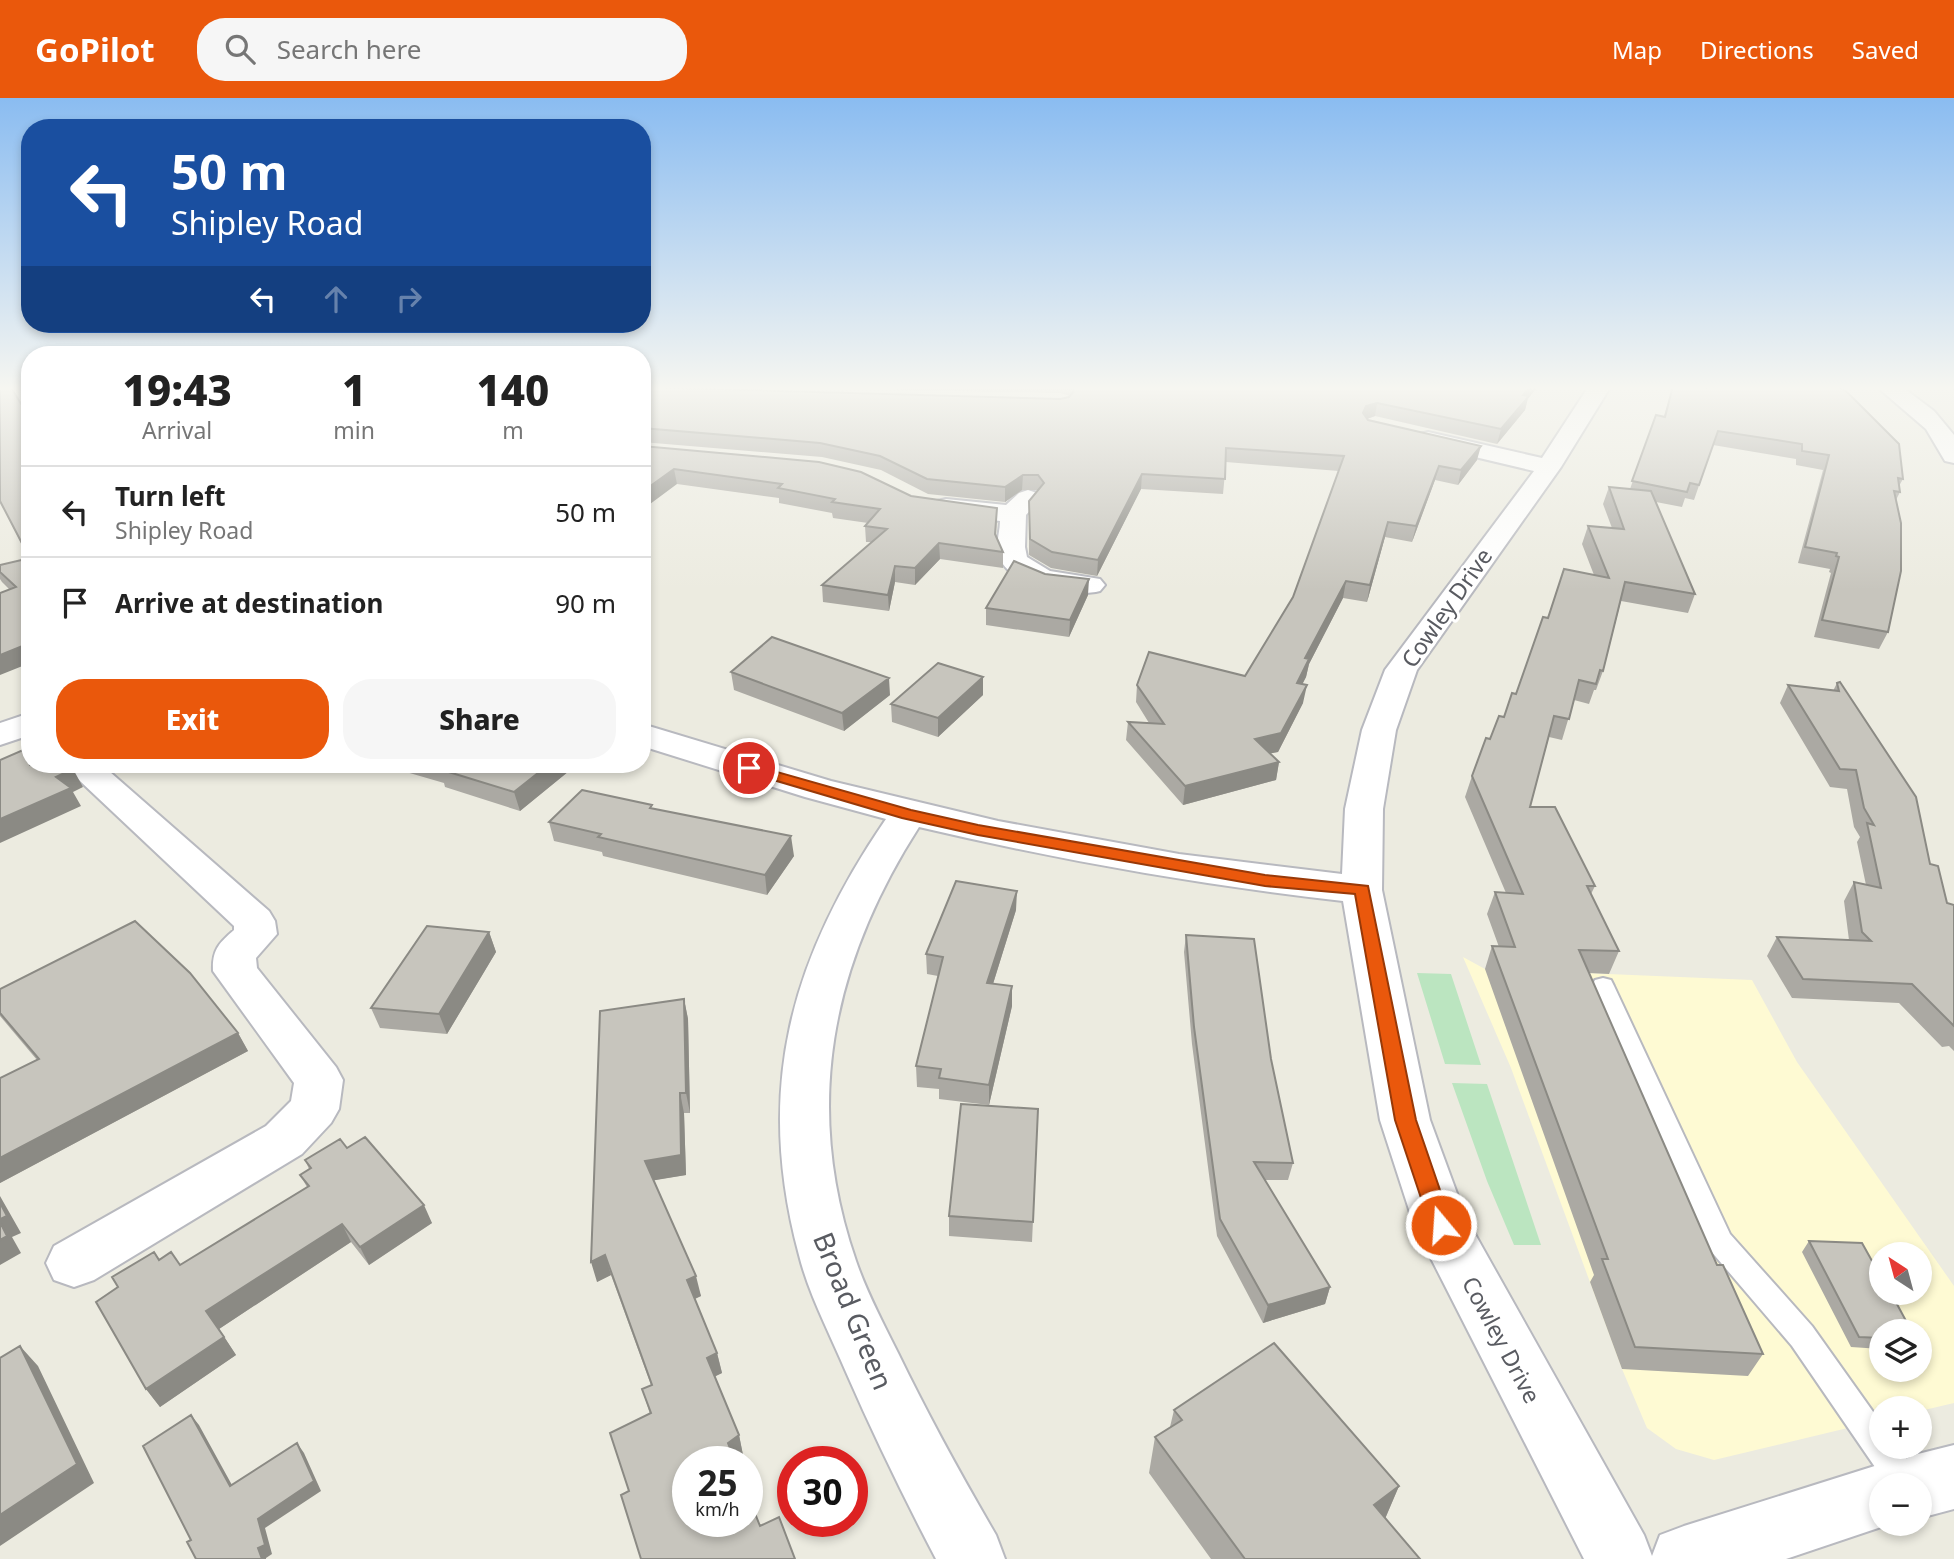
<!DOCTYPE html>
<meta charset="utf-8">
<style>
:root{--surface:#fff;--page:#f6f6f6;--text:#222;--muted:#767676;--line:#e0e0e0;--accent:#ea580c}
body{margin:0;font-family:"Noto Sans",sans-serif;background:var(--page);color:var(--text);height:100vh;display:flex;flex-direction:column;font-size:26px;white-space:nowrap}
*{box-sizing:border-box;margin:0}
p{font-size:23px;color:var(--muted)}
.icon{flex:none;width:38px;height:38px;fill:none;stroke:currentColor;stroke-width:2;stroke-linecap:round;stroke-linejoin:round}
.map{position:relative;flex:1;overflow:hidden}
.side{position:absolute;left:21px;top:248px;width:630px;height:427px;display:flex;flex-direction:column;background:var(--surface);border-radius:28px;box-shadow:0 4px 10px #0003}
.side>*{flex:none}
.guide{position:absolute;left:21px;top:21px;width:630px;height:214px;border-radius:28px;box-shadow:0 4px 10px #0003;background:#1a4fa0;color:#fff;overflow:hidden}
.needle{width:46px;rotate:324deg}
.fabs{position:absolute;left:1869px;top:1144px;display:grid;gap:14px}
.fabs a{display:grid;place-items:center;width:63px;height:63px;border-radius:50%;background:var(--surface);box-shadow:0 4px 10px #0003;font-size:35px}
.speed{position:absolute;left:672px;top:1348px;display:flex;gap:14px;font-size:35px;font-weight:700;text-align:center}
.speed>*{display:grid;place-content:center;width:91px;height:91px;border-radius:50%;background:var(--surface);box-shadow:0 4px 10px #0003;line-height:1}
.speed small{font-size:18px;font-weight:400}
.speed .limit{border:10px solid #d22;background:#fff;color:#111}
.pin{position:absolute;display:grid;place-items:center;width:60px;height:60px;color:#fff;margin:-30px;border:4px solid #fff;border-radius:50%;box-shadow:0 2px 7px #0007}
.me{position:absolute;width:77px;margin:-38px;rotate:342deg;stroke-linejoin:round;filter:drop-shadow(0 0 5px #0008)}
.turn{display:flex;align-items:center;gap:24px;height:147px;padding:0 35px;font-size:32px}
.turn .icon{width:91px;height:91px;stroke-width:2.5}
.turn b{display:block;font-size:49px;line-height:60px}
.lanes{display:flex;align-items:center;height:66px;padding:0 35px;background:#0003;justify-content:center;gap:35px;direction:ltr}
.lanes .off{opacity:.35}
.eta{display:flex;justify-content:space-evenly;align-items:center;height:119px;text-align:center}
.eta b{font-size:42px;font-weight:800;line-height:49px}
.cta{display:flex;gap:14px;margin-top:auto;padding:14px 35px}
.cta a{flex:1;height:80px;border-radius:28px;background:var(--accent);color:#fff;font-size:28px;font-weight:800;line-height:80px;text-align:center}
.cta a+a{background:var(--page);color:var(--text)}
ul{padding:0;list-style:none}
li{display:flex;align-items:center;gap:21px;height:91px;padding:0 35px;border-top:2px solid var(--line)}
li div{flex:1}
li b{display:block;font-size:26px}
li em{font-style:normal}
header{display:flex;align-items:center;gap:42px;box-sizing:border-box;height:98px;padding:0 35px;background:var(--accent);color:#fff}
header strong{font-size:33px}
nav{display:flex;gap:38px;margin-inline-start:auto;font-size:24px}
.search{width:490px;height:63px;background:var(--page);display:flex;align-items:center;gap:18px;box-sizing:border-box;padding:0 24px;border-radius:28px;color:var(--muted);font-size:26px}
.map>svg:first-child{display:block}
</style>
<header>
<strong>GoPilot</strong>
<div class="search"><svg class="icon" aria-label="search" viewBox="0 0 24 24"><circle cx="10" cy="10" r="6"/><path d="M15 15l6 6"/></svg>Search here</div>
<nav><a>Map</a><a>Directions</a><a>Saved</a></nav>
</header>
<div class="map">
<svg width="1954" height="1461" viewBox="0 0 1954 1461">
<rect width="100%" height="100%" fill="#ecebe0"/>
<path fill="#fefad3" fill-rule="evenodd" d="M1463,859l22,12 267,11 45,82 157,224v117l-34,8v-2h-39v11l-167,40 -38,-11 -29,-21 -25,-59 -111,-301zM1881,1157h39v38h-39zM1881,1234h39v38h-39z"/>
<path fill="#bbe5c0" d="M1417,875l34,1 30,91 -36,-1z
M1452,985l35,1 54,161h-27l-27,-64z"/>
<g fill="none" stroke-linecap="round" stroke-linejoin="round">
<g stroke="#b8b9bf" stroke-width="4">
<path id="lane" d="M1603,880l8,2 3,6 116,248 82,92 69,97v24h18l24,39 -3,8v-8h-32l-96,-140 -82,-96 -118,-264 3,-6z"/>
</g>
<g stroke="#b8b9bf" stroke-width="4">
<path id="street" d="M644,288h24l-18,18 -8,1z
M1589,288h22l-50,81 -144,203 -21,60 -13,79 -1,81 48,230 36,98 178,317 8,21 8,-21 24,-9 197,-62 12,5 2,-6 23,-9 36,-9v64l-34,9v-32h-39v38h9l-104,35h-202l-170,-334 -34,-105 -37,-219c-143,-16 -284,-41 -424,-74 -87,136 -117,278 -63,434 11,32 27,62 42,92 30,62 63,122 98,182l9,24h-69c-32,-61 -62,-123 -90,-187 -16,-38 -37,-77 -47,-117 -45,-167 -8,-297 87,-436l-81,-22 -163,-51v-22l189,57 167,40 181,33 163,20 3,-65 17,-79 23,-60 149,-199 -114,-27 -4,-5 4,-5 8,-2 114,26z
M1876,288h25l33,25 20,24v28l-9,-2 -19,-32z
M1028,392l9,3 4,5 -15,17 -1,32 2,10 23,14 50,8 5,6 -5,6c-27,7 -87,-4 -100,-32 -6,-12 0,-26 0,-38l-63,-8 -4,-6 4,-6 9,-2 60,6 13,-12z
M30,615v22l-30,10v-22z
M63,667h39l167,146 6,10 2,13 -21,24 1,10 79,99 7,13 -4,29 -8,14 -29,31 -208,126 -20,7 -20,-7 -8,-17 8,-17 212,-120 25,-25 3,-18 -81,-112c-1,-21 6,-28 21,-41v-4z"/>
</g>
<use href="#lane" fill="#fff" fill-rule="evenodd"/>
<use href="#street" fill="#fff" fill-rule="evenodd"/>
</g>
<path fill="#aba9a3" d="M715,288h824l-11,12 -3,12 -28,34 -122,-28 -8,3 110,41 -19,25 -23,-5 -23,62 -27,-5 -18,65 -24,-4 -34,66 -3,13 -4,7 1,19 -25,49 -8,1 9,9 -3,18 -93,25 -57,-65 2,-18 21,1 -13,-21 1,-17 108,-9 48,-79 46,-126 -113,-9 -3,32 -82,-5 -44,87 -46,-8 -22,-13v-54l9,-11h-16l-17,12 -77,-8 -47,-24 -59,-13 -180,-15v-55l418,12 10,-3 -10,-3z
M1673,288h165l65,93 -4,7 1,6 -4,8 -8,132 -9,17 -65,-12 17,-64 -2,-1 1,-3 -32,-6 25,-93 -27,-5v-6l-83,-14 -19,55 -9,-2 -3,9 -26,-5 39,92 -7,19 -67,-12 -18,70 -7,19h-2l-5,14 -15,-4 -12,40 -13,-3 -19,70 65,79 -4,8 28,57 -10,23 -20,-1 128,292 46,89 -15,22 -126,-7 -32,-87 4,-7 -109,-306 7,-23 7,1 -12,-33 8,-22 11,1 -41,-96 7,-21 18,-37 14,-22 12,-23 32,-76 46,-43 -12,-31 6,-18 24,2 -9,-24 6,-17 21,2 26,-74 8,1z
M1942,288h12v5l-5,-5z
M30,320v245l-20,-73 -8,-8 -2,-3v-14l29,-7 -29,-56z
M642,348l269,50 86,12 -1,29 7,15v16l-63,-9 -25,26 -20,-3 -6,29 -66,-9 -1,-17 50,-43h-6l-1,-16 3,-3 -35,-5 -1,-5 -53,-10v-5l-102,-14z
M1045,476l43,21 -19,42 -83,-12v-17z
M731,574l159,23 -46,36 -110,-41z
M1837,585l93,181 17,39 7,2v146l-5,-5 -7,1 -43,-44 -107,-5 -25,-42 10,-19 72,3 -5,-39 10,-19 12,3 -9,-43 3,-5 -6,-10 -7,-38 -17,-2 -50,-84 8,-18 45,6z
M983,597l-45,42 -46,-15 -1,-18z
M105,667h27l-17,8z
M382,667h185l2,6 -49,40 -75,-24 -1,-4z
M653,711l141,47 -27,39 -164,-39 -1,-4 -48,-11 -5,-19z
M1016,812l-23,74 19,22 -23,99 -50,-6v-10l-22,-2 -1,-21 22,-90 -11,-2 -1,-20z
M489,834l7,20 -49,82 -67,-6 -9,-20z
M1186,837l85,124 22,104 -5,17h-23l65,107 -5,17 -62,19 -46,-87 -25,-192 -8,-92z
M0,891l238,44 10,18 -248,132v-105l37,-18 -37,-44z
M684,901l4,20 2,94h-6l2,62 -32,5 47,116 -6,3 22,54 5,20 -7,3 24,59 4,20 -8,5 25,66 35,33 -166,-68 21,-77 -8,-25 9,-4 -40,-110 -14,7z
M1038,1011l-6,133 -83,-6v-20z
M347,1050l85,75 -63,42 -18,-23 -132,87 17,26 -76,52 -14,-18 -28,-102 36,-35 6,8 20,5 127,-78 -7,-12 9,-6 -4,-9z
M1809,1143l72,91v17l-30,-2 -49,-95z
M1174,1312l225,76 -14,33 35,40h-209l-62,-86 6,-36 15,-10z"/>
<path fill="#8b8a84" d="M1531,288h8l-11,12 -3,12 -28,34 4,-15 22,-34z
M1377,305l-2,13 -11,4 -1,-7 3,-7z
M1481,348l-4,14 -19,25 3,-15z
M1439,368l-4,14 -23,62 4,-16z
M674,371l3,15 -35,26v-18z
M1142,376l-1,15 -44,87 1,-16z
M1023,377l-1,15 -17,12v-15z
M1388,424l-3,15 -18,65 3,-17z
M939,445l1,16 -25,26v-17z
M895,468v16l-6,29 -1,-16z
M1089,481l-1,16 -19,42 1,-17z
M1346,483l-3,17 -34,66 -3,13 -12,24 3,-18 8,-25z
M30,545v20l-30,12v-20z
M983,579v18l-45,42v-19z
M889,580l1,17 -46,36 -2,-18z
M1307,587l-4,18 -25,49 -26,5 3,-18z
M1279,664l-3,18 -93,25 2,-19z
M111,667h21l-17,8z
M548,667h19l2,6 -49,40 -6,-19z
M73,671l10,18 -10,5 8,14 -81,37v-24l56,-42z
M791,738l3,20 -27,39 -2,-20z
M1017,793l-1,19 -29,93v-20z
M489,834l7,20 -49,82 -8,-20z
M1012,888v20l-23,99v-20z
M684,901l4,20 2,94 -4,-20z
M238,935l10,18 -248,132v-25z
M680,995l4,20 2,62 -36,6 -5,-20z
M0,1098l21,37 -9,4 9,16 -21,12z
M424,1107l8,18 -63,42 -9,-18z
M342,1126l9,18 -132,87 17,26 -76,52 -14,-18 60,-78z
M605,1157l6,20 -14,7 -6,-20z
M696,1178l5,20 -9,4 -5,-20z
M1330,1189l-5,17 -62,19 5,-18z
M20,1248l18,20 56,117 -94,63v-31z
M717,1255l5,20 -10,5 -5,-20z
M191,1317l8,10 39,71 -8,-10z
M739,1337l4,20 -10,6 -5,-18z
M297,1345l7,10 17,38 -56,37 7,26 -6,4v1h-4l-4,-11v-29z
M1399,1388l-15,35 -10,-16z"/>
<path fill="#c7c5bd" stroke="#8b8a84" stroke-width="2" d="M0,288h10l20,32v132l-4,1 -26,-50z
M1072,288h459l-8,9 6,1 -28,33 -124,-26 -11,3 -3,7 5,7 113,26 -20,24 -22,-4 -23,60 -28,-4 -18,63 -24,-4 -41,77 4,1 -12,24 10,2 -26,48 -26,6 24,23 -94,24 -57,-64 36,2 -27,-39 12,-33 96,24 48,-79 51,-141 -118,-8 -1,31 -83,-5 -44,86 -46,-8 -22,-13 -1,-38 15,-18 -6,-8h-15l-18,12 -78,-8 -47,-23 -60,-13 -178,-15v-41l418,12 9,-2 5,-6z
M1673,288h21l13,2 -1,-2h132l10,7 51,51 4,35 -5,-1 2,14 -6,-1 7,32v48l-13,61 -66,-12 17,-63 -3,-1 1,-3 -32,-6 24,-92 -27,-4v-7l-84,-13 -19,54 -9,-2 -3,9 -55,-11 24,-66 9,2z
M642,348l177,16 42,10 50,24 86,12 -2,26 8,18 -64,-9 -24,25 -20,-2 -7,29 -66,-10 65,-56 -22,-3 15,-17 -48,-7 3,-3 -57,-11 4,-4 -108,-15 -32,23z
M1609,389l42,4 44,103 -70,-12 -22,89 -3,-1 -4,14 -17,-4 -10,39 -15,-3 -24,91h25l40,79h-8l32,65 -40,-1 138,315h6l40,89 -128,-7 -33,-88h6l-116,-313 23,1 -20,-55 28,2 -51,-118 14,-38 4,1 9,-23 5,1 8,-24 4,1 27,-77 5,1 16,-49 45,9 -21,-52 36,3z
M30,460v85l-30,12v-62l16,-6 -16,-15v-7z
M1014,463l31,13 44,5 -19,41 -84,-12z
M772,539l117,41 -47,35 -111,-41z
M938,565l45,14 -45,41 -47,-14z
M1840,584l76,115 14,67 8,2 9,37 7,2v121l-42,-42 -109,-5 -26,-42 94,4 -9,-9 -8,-50 27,6 -14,-65 7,2 -10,-17 -8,-38 -16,-1 -52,-84 51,6 -2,-8z
M30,649v18h39l4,4 -17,8 15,11 -71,31v-59z
M439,667h109l-34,27 -75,-23 4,-3z
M582,692l70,15 -2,3 141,28 -26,39 -167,-38 3,-3 -52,-12z
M956,783l61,10 -30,92 25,3 -23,99 -50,-7 2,-9 -25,-3 27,-109 -17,-3z
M135,823l55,52 48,60 -238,125v-80l39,-19 -39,-46v-24z
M427,828l62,6 -50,82 -68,-6z
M1186,837l68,4 17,120 22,104 -39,-1 76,125 -62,18 -48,-86 -26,-192z
M684,901l2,94h-6l1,62 -36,6 51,115 -9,4 30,73 -10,5 32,77 -11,8 7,18h-47v60h59v-28l13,33 19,-9 16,42h-154l-20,-64 8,-4 -19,-58 41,-20 -9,-24 10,-4 -47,-130 -14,7 9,-251z
M961,1006l77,5 -5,113 -84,-6z
M365,1039l59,68 -64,42 -18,-23 -136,87 18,26 -78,52 -50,-87 22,-15 -6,-10 42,-25 5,8 12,-8 9,13 129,-79 -9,-11 11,-7 -6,-8 35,-21 7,9z
M0,1105l7,13 -7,3z
M0,1124l7,14 -7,4z
M1809,1143l53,2 19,34v16h10l21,39h-31v6l-22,-1z
M1274,1245l125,143 -25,19 46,54h-175l-90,-122 27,-17 -8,-10z
M20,1248l57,118 -77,51v-157z
M191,1317l39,71 67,-43 17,38 -56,38 7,26 -7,3 4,11h-66l-9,-17 4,-2 -48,-94z"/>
<linearGradient id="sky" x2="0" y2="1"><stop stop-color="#8abcf1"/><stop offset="0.59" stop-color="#f6f6f1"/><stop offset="1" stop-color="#f6f6f1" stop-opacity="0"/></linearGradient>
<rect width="1954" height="492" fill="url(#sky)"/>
<path fill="#ea580c" stroke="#983908" stroke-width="2" d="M749,666l162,46 67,15 287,50 103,11 48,234 36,105 -3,7 -8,3 -8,-3 -3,-7 -35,-105 -40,-226 -90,-8 -287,-51 -76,-17 -159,-47 -2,-3 2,-3z"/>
<g text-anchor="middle" stroke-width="6" stroke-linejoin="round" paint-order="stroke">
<g font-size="23" fill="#595b61" stroke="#fff">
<text transform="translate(1447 510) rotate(-55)" y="8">Cowley Drive</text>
<text transform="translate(1501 1242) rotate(62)" y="8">Cowley Drive</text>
</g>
<g font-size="28" fill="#595b61" stroke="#fff">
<text transform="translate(853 1213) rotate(68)" y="10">Broad Green</text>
</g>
</g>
</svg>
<div class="fabs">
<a><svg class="needle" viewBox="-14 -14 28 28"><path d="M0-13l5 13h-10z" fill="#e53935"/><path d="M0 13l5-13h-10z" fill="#767676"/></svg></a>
<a><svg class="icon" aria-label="layers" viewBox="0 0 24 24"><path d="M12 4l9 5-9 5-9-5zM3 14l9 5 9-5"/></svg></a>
<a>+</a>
<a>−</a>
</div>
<div class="speed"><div>25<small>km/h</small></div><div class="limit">30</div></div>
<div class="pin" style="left:749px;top:670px;background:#d93025"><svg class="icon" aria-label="arrive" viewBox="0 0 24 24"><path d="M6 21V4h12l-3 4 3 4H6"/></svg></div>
<svg class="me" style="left:1441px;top:1127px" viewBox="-20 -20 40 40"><circle r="17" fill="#ea580c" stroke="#fff" stroke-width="3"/><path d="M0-11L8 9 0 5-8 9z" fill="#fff"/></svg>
<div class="guide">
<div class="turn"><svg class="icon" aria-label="left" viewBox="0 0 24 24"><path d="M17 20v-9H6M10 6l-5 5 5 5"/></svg><div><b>50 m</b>Shipley Road</div></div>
<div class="lanes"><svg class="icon" aria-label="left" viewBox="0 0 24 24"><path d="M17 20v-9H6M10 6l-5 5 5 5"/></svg><svg class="icon off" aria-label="ahead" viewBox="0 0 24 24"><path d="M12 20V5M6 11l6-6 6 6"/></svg><svg class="icon off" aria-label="right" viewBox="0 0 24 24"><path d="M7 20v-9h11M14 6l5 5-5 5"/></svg></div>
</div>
<section class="side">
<div class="eta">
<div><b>19:43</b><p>Arrival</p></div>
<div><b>1</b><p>min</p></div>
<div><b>140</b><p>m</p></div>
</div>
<ul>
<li><svg class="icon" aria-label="left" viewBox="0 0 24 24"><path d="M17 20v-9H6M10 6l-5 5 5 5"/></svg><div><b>Turn left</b><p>Shipley Road</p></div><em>50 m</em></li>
<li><svg class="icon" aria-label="arrive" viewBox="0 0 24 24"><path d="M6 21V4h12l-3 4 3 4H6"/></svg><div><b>Arrive at destination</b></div><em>90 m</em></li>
</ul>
<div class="cta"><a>Exit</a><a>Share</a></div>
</section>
</div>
